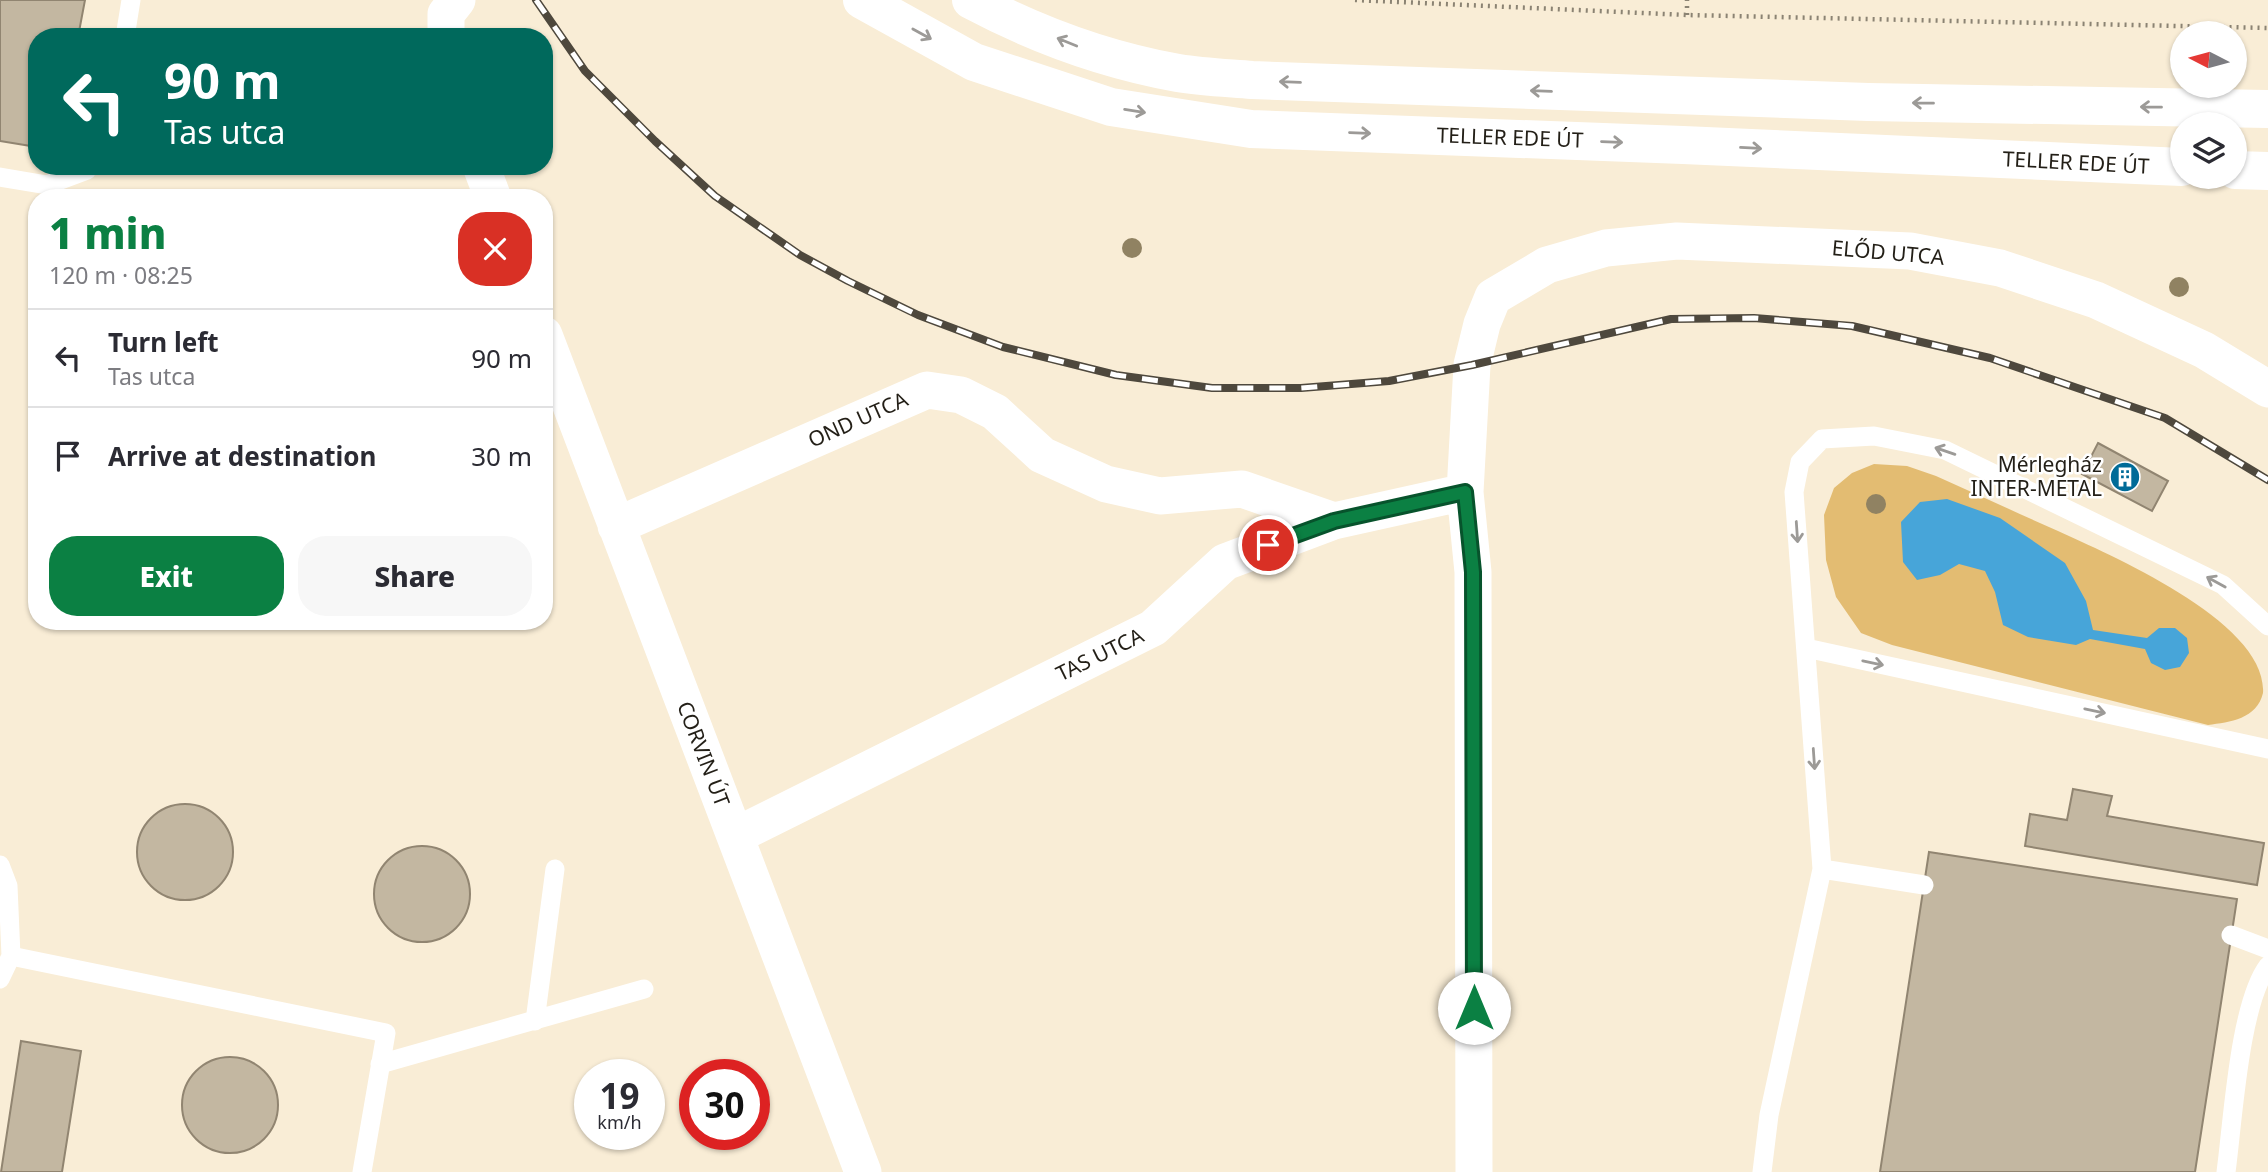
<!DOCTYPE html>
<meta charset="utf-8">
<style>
:root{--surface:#fff;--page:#f7f7f7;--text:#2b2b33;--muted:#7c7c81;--line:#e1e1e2;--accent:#0b8043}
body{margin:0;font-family:"Noto Sans",sans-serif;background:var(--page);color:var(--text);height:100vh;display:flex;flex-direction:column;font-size:26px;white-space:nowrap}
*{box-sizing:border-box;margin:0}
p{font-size:23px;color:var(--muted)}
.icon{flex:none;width:38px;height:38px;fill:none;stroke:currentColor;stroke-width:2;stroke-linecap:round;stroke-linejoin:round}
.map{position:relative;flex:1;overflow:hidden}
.sheet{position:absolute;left:28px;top:189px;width:525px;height:441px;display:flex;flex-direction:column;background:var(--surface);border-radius:28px;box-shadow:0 2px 5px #0004}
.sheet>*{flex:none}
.hud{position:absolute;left:28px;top:28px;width:525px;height:147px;border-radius:28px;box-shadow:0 2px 5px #0004;background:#00695c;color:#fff;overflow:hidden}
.needle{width:46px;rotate:276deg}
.fabs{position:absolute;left:2170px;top:21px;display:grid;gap:14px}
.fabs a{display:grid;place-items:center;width:77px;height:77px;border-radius:50%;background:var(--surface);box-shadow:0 2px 5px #0004;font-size:35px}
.speed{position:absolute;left:574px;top:1059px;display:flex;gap:14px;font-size:35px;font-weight:700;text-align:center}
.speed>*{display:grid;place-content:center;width:91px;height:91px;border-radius:50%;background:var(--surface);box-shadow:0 2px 5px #0004;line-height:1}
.speed small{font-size:18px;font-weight:400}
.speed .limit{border:10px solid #d22;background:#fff;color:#111}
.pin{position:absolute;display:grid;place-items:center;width:60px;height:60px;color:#fff;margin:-30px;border:4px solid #fff;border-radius:50%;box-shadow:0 2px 7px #0007}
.me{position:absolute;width:77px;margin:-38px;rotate:0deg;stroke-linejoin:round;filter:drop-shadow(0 0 5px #0008)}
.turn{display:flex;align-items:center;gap:24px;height:147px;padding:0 21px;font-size:32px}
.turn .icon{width:91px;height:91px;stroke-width:2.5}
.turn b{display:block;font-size:49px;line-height:60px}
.round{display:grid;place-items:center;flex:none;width:74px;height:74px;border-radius:28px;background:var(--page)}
.summary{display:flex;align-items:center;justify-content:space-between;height:119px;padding:0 21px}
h1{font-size:42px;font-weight:800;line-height:52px;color:var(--accent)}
.primary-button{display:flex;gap:14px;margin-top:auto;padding:14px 21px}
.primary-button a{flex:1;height:80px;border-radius:28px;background:var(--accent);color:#fff;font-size:28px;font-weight:800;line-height:80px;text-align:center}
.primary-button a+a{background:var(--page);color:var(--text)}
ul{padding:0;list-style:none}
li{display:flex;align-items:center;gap:21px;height:98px;padding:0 21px;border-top:2px solid var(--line)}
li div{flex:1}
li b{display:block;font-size:26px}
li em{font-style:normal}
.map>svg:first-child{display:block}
</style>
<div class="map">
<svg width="2268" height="1172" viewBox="0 0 2268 1172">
<rect width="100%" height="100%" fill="#f9edd6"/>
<path fill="#e3bc72" d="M1874,464l33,2 29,10c41,18 81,37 122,55 50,23 210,91 205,162 -6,26 -33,29 -55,32l-316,-80 -31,-12 -25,-36 -10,-37 -2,-45 10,-27 18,-15z"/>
<path fill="#47a5d9" d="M1947,499l53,19 65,45 21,38 7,29 54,8 12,-10h16l12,10 2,15 -9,14 -15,3 -14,-7 -6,-14 -55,-10 -14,6 -48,-8 -25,-12 -8,-33 -10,-21 -26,-7 -19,11 -23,5 -14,-18 -2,-40 19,-20z"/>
<path fill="#c3b7a1" stroke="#918571" stroke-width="2" d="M0,0h85l-7,37h-41v110l-37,-6z
M2098,443l70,38 -16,30 -70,-37z
M2073,789l39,7 -5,20 157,27 -7,42 -232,-39 5,-32 37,6z
M137 852a48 48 0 1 1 96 0a48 48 0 1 1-96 0Z
M374 894a48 48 0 1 1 96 0a48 48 0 1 1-96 0Z
M1929,852l308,47 -42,273h-315z
M21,1041l60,10 -19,121h-61z
M182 1105a48 48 0 1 1 96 0a48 48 0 1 1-96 0Z"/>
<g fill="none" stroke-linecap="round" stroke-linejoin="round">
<path stroke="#8b8373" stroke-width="4.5" stroke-dasharray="2 5" stroke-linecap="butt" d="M1355,0l332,15 581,13
M1687,15v-15"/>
<path stroke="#fff" stroke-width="19" d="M125,37l6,-37
M0,177l47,8 40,-15 2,-4
M1806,648l462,101
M0,865l8,21 3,70
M1822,869l102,16
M2231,935l37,14
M0,979l11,-23 375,77 -24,139
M535,1021l20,-152
M380,1064l264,-75
M1762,1172l7,-57 53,-246 -28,-377 6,-30 22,-23 52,-3 71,14 278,135 45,41
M2226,1172c7,-51 13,-167 42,-206"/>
<path stroke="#fff" stroke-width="37" d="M446,37v-23l11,-14
M481,166l12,32
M544,335l319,837
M616,526l311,-136 34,5 34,17 47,43 64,29 54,12 82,-7 92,32
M735,836l418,-208 72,-66 109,-41 131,-29
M1474,1172l-1,-600 -8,-80 7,-127 10,-41 11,-27 54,-32 59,-17 71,-7 233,10 90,17 96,32 108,50 64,39"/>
<path stroke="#fff" stroke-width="38" d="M862,0l112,62 137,45 140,22 432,16 499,22
M971,0c64,34 135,60 207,73 24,4 50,5 74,7l616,22 400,7
M2235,170l33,1"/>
<g stroke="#4e483d" stroke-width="8">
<path id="rail" d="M536,0l49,71 70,70 60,55 85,59 48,26 70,34 85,32 113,28 96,13h89l88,-7 83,-16 199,-46 83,-1 98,8 138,32 175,60 103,62"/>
</g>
<use href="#rail" stroke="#fff" stroke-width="5" stroke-dasharray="16" stroke-linecap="butt"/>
</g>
<g fill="#908262">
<circle cx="1132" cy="248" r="10"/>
<circle cx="2179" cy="287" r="10"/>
<circle cx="1876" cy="504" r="10"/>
</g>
<defs><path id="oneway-shaft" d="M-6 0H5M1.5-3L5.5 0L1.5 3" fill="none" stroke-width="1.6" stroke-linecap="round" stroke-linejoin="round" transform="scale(1.75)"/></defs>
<g stroke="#9c9a97">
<use href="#oneway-shaft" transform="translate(922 34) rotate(29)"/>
<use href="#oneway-shaft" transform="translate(1067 42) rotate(-158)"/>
<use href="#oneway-shaft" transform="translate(1290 82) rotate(-178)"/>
<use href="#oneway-shaft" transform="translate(1541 91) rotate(-178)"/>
<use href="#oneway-shaft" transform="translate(1923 103) rotate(-179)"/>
<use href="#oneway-shaft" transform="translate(2151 107) rotate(-179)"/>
<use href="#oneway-shaft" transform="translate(1135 111) rotate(9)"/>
<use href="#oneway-shaft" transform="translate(1360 133) rotate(2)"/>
<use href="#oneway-shaft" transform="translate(1612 142) rotate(2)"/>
<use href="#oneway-shaft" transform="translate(1751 148) rotate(3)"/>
<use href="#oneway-shaft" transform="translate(1945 451) rotate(-161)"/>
<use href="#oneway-shaft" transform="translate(1797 532) rotate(86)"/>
<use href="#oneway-shaft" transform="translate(2216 582) rotate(-151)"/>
<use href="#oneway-shaft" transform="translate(1873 663) rotate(12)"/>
<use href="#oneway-shaft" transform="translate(2095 711) rotate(12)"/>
<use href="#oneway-shaft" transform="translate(1814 759) rotate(86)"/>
</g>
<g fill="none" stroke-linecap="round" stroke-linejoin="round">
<g stroke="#07532c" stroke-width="18">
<path id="route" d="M1268,545l66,-24 131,-29 8,80 1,436"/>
</g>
<use href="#route" stroke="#0b8043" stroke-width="12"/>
</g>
<defs>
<g id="building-disc" transform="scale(1.575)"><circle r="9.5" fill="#006b98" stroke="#fff"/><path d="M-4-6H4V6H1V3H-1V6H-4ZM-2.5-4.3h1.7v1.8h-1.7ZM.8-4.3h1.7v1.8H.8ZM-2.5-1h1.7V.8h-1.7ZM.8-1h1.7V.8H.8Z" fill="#fff"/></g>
</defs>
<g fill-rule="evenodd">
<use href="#building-disc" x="2125" y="477"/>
</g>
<g text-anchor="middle" stroke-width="5" stroke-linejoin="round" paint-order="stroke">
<g font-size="21" fill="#231f17" stroke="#fff">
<text transform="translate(1510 138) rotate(2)" y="7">TELLER EDE ÚT</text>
<text transform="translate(2076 163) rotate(3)" y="7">TELLER EDE ÚT</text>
<text transform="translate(1888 253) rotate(5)" y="7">ELŐD UTCA</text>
<text transform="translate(858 420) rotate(-24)" y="7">OND UTCA</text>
<text transform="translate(1100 655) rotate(-26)" y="7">TAS UTCA</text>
<text transform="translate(703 754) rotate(69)" y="7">CORVIN ÚT</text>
</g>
<g font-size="21" fill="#231f17" stroke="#fff" text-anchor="end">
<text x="2102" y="472">Mérlegház<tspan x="2102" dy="24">INTER-METAL</tspan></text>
</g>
</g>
</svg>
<div class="fabs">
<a><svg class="needle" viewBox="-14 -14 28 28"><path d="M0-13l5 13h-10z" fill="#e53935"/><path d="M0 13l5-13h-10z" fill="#7c7c81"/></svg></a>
<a><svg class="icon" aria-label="layers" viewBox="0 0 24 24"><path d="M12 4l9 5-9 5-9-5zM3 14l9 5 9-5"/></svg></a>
</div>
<div class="speed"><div>19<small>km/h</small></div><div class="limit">30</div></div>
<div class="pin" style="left:1268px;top:545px;background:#d93025"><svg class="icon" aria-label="arrive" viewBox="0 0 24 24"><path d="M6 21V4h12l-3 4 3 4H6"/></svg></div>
<svg class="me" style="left:1474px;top:1008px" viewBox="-20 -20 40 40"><circle r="19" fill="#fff"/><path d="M0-13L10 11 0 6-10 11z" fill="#0b8043"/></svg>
<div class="hud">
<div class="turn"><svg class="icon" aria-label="left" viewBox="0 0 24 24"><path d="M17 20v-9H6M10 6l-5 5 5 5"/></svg><div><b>90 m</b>Tas utca</div></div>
</div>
<section class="sheet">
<div class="summary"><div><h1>1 min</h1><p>120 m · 08:25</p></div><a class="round" style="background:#d93025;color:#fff"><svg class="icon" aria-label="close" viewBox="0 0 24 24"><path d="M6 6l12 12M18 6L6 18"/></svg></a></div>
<ul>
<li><svg class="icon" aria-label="left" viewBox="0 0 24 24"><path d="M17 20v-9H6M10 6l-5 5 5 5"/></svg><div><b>Turn left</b><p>Tas utca</p></div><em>90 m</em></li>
<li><svg class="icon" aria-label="arrive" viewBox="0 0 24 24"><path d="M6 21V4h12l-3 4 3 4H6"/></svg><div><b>Arrive at destination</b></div><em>30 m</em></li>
</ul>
<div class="primary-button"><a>Exit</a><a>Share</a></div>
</section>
</div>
